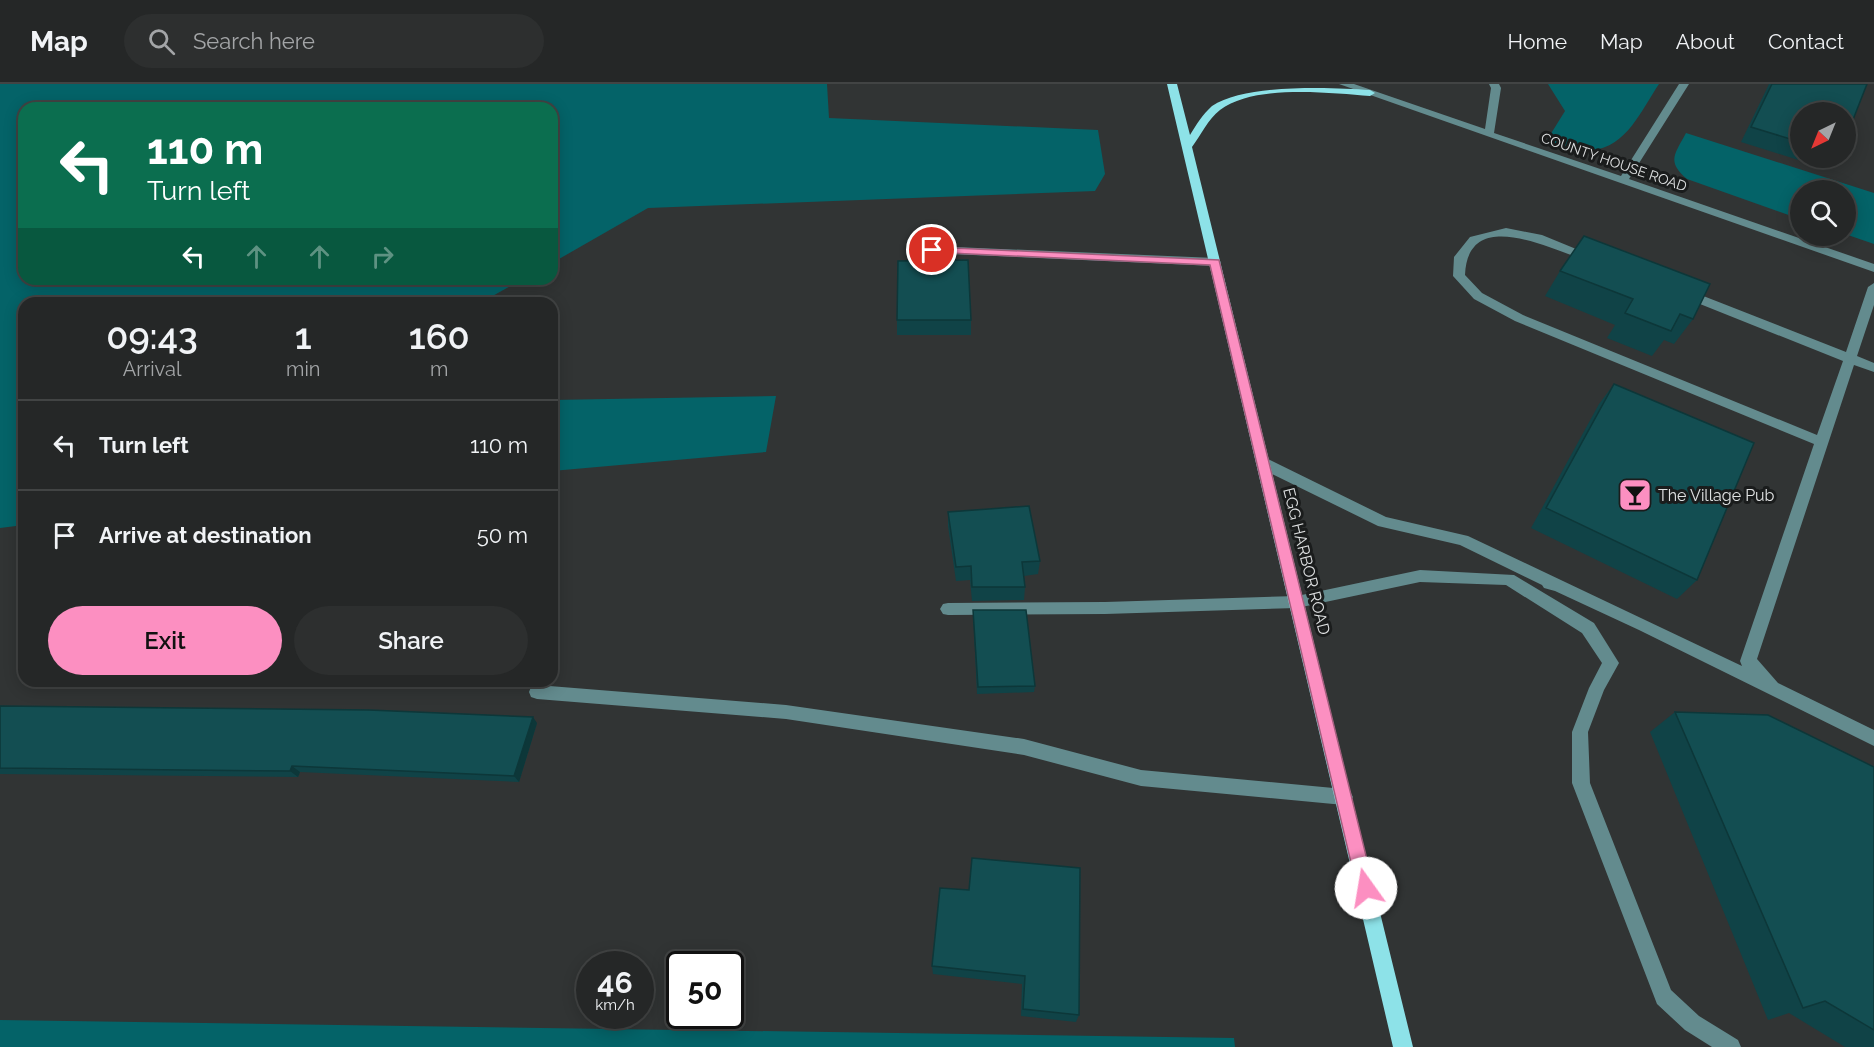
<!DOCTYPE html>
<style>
:root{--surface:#252727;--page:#2d2f2f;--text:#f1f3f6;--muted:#a3a5a7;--line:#424444;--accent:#fc8fc1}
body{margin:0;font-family:Raleway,sans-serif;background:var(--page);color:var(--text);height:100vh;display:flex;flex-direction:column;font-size:22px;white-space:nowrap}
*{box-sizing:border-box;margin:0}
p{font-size:20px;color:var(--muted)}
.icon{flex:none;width:33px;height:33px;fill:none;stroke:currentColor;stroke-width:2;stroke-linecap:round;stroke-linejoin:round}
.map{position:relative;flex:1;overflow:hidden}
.side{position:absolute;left:18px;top:213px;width:540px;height:390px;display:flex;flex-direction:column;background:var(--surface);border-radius:18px;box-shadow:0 3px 15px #0003,0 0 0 2px var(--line)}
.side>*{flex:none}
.top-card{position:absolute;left:18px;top:18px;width:540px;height:183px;border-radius:18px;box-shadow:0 3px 15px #0003,0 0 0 2px var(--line);background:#0b6e4f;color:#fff;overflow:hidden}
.needle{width:39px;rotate:223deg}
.controls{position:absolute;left:1790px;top:18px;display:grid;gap:12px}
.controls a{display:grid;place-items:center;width:66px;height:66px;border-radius:50%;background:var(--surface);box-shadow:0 3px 15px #0003,0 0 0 2px var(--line);font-size:30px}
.speed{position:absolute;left:576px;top:867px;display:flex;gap:12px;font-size:30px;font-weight:700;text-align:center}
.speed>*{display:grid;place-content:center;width:78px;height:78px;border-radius:50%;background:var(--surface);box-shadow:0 3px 15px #0003,0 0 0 2px var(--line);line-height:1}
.speed small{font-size:15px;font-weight:400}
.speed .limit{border:3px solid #111;border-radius:9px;background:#fff;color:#111}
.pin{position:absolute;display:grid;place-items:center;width:51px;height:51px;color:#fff;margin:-26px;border:3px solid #fff;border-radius:50%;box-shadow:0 2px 6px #0007}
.me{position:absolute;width:66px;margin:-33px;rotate:347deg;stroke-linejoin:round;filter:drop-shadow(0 0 4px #0008)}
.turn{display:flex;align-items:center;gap:21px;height:126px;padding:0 30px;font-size:27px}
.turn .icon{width:78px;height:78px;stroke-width:2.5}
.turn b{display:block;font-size:42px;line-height:51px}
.lanes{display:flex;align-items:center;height:57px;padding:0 30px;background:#0003;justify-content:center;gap:30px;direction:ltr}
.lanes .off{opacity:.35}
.eta{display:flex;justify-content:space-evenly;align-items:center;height:102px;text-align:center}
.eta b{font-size:36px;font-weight:600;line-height:42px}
.primary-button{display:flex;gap:12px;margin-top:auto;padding:12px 30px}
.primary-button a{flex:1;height:69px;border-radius:36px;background:var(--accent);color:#111;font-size:24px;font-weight:600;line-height:69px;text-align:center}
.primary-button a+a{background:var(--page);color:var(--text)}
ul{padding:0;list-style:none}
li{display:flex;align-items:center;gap:18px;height:90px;padding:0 30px;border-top:2px solid var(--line)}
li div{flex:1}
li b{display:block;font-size:22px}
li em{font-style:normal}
header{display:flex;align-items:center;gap:36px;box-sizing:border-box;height:84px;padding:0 30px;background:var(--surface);border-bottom:2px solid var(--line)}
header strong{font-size:28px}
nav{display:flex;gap:33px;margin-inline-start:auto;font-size:21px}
.search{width:420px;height:54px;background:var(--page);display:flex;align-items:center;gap:15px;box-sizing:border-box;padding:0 21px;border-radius:33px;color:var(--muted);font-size:22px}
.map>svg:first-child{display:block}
</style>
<header>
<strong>Map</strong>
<div class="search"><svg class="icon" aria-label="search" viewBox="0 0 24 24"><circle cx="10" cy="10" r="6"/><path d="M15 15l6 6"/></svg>Search here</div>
<nav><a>Home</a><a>Map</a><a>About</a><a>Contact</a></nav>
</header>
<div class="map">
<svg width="1874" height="963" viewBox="0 0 1874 963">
<rect width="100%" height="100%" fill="#313434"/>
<path fill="#046368" d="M0,0h827l2,34 269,12 7,44 -10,17 -447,17 -96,55v-155h-528v171h499l-43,24h-456v222l-24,3z
M1548,0h111c-17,25 -33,64 -67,66 -15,1 -31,-5 -45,-10l18,-29z
M1686,49l188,60v51l-29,-10v-44h-45v29l-113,-40c-21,-18 -12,-25 -1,-46z
M776,312l-10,56 -214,19v-71z
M0,936l1234,18 1,9h-1235z"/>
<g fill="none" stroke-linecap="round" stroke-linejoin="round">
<path fill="#638b8e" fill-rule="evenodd" d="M1339,0h15l131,45 6,-41 -2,-4h10l2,4 -7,45 127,43 58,-92h10l-60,95 245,85v8z
M1506,144l36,7 56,23 -6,4c-37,-10 -124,-59 -127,13l17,18 41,22 294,120 26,-74 -163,-65 -2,-3 6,-4 4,1 158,62 22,-65 6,-4v22l-17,51 17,7v9l-20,-7 -97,294 21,24 96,47v16l-235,-116 -84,-39 -11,-3 -2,-3 -82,-40 -82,-19 -120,-59 -2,-4 2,-4h10l118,58 82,19 274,130 -2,-5 74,-217 -299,-123 -41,-22 -21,-23 1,-19 16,-20z
M932,162l283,12 6,4 -6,4 -287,-13 -2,-3z
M1420,486l94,5 80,48 25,40 -15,27 -16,42 2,51 81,207 28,26 39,24 3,7h-29l-27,-17 -28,-26 -85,-221v-51l17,-44 13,-25 -20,-30 -76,-48 -86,-3 -123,26 -192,6 -157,1 -5,-1 -3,-5 3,-5 5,-1 157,-1 192,-6z
M537,601l249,20 238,34 117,31 203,19 6,2 3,6 -3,6 -6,2 -203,-19 -117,-31 -238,-36 -249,-20 -6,-2 -2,-5 2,-5z"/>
<path fill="#8de2e8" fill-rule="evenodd" d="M1167,0h10l13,51c6,-10 13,-21 22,-29 33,-22 117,-19 158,-16l5,3 -5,3c-41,-3 -115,-12 -150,14 -12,9 -19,25 -28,37l221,900h-20z"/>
</g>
<path fill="#104347" d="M1769,0h98l-67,28v46h37l-10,11 -86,-27z
M1560,187l133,48 -19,25 -10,-4 -12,16 -45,-18 8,-13 -70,-29z
M897,236h74v15h-74z
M1614,300l83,196 -20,19 -146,-71 68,-124z
M948,428l92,49 -2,13 -14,2 1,11 -1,13 -52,1 -2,-21 -14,1 -8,-55z
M973,526l62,76 -1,6 -57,2z
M0,622l537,17 -18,59 -219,-10 -2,5 -298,-3z
M1675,628l199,55v280h-29l-56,-34 -21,7 -118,-288z
M940,804l139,127 -3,7 -55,-6 1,-32 -89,-10 -1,-8z"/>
<path fill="#0d3739" d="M533,633l4,6 -18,59 -5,-6z
M292,682l8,6 -2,5 -8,-6z"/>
<path fill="#134e52" stroke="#0d3739" stroke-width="1.5" d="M1772,0h95l-22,56v-28h-45v30l-49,-15z
M1584,152l126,48 -17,35 -13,-5 -9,17 -46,-18 8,-14 -73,-28z
M968,176l3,60h-74l1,-59z
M1614,300l140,59 -57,137 -151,-72z
M1029,422l11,55 -18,1 3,25h-53l-1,-21 -15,1 -8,-55z
M973,526h53l9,76 -57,1z
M0,622l369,4 164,7 -19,59 -222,-10 -2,5 -290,-3z
M1675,628l93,3 106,52v263l-49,-29 -22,7z
M972,774l108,10 -1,147 -56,-6 2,-33 -93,-10 8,-78 29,2z"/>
<path fill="#fc8fc1" stroke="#a45d7d" stroke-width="1.5" d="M932,163l287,13 155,628 -2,6 -6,2 -6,-2 -3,-6 -147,-623 -282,-13 -2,-2z"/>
<defs>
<g id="bar-square" transform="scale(1.725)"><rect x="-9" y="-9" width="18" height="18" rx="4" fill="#fc8fc1" stroke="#1a1c1c"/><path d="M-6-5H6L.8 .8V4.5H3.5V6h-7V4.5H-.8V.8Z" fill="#111"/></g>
</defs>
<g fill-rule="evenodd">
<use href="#bar-square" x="1635" y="411"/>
</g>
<g text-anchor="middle" stroke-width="6" stroke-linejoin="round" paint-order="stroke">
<g font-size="14" fill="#e0e2e3" stroke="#1a1c1c">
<text transform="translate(1614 78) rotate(19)" y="5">COUNTY HOUSE ROAD</text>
</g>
<g font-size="16" fill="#e0e2e3" stroke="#1a1c1c" text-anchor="start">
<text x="1658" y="417">The Village Pub</text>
</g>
<g font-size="16" fill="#e0e2e3" stroke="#1a1c1c">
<text transform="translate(1307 477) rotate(76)" y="6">EGG HARBOR ROAD</text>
</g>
</g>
</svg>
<div class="controls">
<a><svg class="needle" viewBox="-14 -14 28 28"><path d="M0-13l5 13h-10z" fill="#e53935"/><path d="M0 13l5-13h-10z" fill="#a3a5a7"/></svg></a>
<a><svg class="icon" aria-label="search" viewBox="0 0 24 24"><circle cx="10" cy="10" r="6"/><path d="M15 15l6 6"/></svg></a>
</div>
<div class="speed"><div>46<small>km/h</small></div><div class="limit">50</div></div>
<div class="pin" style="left:932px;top:166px;background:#d93025"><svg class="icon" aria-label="arrive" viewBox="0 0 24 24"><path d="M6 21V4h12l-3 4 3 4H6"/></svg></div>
<svg class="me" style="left:1366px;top:804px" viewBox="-20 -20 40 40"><circle r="19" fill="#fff"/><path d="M0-13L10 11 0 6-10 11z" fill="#fc8fc1"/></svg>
<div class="top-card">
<div class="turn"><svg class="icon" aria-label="left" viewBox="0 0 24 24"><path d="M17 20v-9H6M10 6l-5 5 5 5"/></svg><div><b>110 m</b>Turn left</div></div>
<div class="lanes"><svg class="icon" aria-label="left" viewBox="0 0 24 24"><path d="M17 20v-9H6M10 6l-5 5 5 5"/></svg><svg class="icon off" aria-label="ahead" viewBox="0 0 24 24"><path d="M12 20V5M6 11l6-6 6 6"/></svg><svg class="icon off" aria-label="ahead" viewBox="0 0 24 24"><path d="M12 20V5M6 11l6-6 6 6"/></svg><svg class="icon off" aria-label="right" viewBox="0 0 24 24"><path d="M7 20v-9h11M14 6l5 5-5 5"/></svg></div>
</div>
<section class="side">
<div class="eta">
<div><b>09:43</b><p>Arrival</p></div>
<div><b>1</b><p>min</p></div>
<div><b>160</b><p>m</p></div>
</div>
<ul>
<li><svg class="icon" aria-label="left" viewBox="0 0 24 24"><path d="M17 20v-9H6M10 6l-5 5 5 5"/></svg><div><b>Turn left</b></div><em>110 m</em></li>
<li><svg class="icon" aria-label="arrive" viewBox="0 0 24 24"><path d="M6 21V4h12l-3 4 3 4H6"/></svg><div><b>Arrive at destination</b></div><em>50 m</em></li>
</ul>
<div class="primary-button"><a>Exit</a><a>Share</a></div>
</section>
</div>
